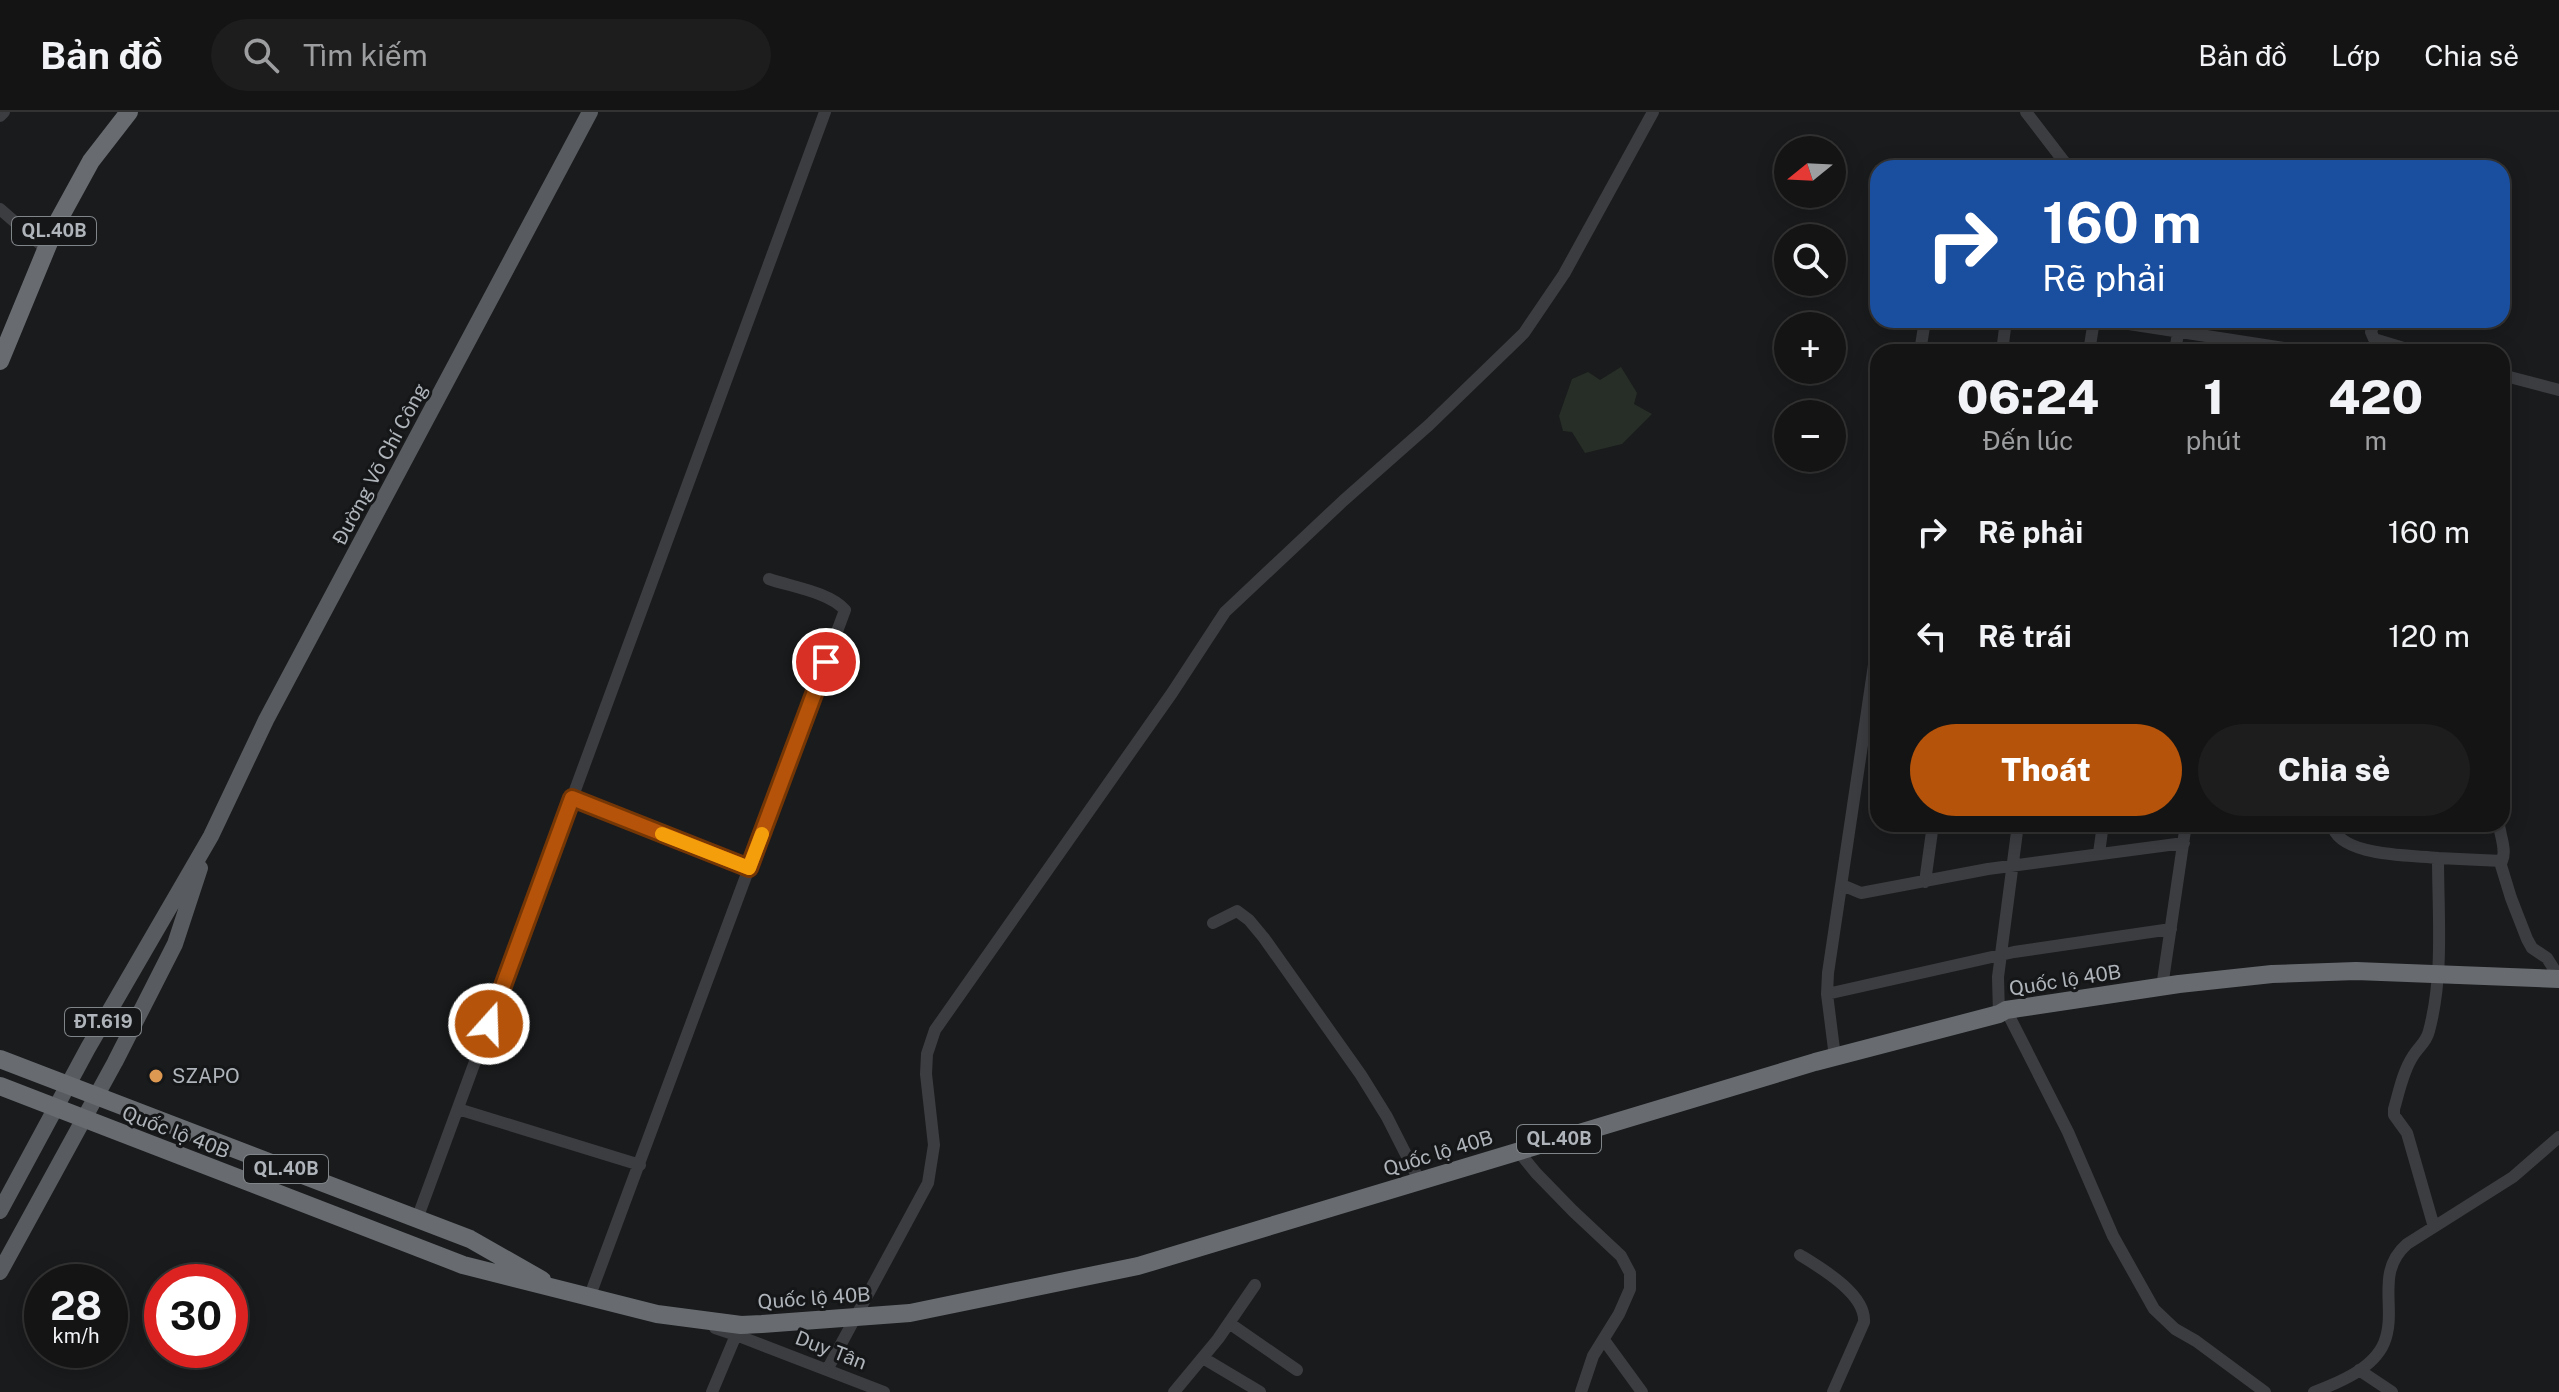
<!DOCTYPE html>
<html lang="vi">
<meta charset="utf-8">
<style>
:root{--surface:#141415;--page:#1d1d1e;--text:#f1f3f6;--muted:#9d9ea0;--line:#333334;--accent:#b45309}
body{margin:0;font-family:"Public Sans",sans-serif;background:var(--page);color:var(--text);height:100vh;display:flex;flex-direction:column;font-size:30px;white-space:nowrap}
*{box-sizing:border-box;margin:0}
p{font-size:26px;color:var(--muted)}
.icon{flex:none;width:44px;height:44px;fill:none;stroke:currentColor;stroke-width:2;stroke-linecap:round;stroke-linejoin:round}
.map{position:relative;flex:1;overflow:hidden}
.side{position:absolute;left:1870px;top:232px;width:640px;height:488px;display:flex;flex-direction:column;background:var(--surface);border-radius:24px;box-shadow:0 4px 20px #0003,0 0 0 2px var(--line)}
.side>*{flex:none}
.banner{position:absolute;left:1870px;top:48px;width:640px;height:168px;border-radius:24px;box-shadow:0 4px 20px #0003,0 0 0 2px var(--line);background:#1a4fa0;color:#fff;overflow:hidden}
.needle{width:52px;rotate:252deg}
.tools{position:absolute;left:1774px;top:24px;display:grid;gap:16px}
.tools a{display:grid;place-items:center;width:72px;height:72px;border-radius:50%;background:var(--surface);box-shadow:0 4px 20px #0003,0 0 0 2px var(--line);font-size:40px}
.speed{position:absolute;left:24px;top:1152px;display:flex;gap:16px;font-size:40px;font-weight:700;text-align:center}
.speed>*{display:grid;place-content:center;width:104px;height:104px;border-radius:50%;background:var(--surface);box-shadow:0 4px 20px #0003,0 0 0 2px var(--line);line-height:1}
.speed small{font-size:20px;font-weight:400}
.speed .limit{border:12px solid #d22;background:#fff;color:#111}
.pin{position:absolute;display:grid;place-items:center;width:68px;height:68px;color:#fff;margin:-34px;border:4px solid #fff;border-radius:50%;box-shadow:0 2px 8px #0007}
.me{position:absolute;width:88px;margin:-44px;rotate:20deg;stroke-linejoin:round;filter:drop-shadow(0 0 6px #0008)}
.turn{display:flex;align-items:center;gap:28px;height:168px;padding:0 40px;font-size:36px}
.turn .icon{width:104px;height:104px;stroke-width:2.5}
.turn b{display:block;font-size:56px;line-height:68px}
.eta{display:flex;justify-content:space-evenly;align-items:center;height:136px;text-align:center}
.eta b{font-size:48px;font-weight:800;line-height:56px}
.button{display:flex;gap:16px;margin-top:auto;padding:16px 40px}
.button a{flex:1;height:92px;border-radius:48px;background:var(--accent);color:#fff;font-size:32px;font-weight:800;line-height:92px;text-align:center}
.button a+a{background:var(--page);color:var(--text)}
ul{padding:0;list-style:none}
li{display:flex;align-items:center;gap:24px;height:104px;padding:0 40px}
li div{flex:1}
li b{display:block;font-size:30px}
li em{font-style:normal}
header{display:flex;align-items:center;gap:48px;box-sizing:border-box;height:112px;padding:0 40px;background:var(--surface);border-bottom:2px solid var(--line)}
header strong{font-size:38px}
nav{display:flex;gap:44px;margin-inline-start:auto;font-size:28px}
.search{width:560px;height:72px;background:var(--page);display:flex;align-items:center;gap:20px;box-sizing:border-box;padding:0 28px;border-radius:44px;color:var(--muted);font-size:30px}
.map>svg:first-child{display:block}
</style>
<header>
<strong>Bản đồ</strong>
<div class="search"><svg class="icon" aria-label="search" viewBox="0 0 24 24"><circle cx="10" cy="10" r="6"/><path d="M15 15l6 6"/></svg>Tìm kiếm</div>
<nav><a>Bản đồ</a><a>Lớp</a><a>Chia sẻ</a></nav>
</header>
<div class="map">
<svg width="2559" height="1280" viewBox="0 0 2559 1280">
<rect width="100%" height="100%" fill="#1a1b1c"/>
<path fill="#272e27" d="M1621,255l16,26 -3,11 18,10 -30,30 -37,9 -13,-21 -9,-1 -4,-15 13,-37 16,-7 12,8z"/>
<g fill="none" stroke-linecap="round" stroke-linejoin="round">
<path stroke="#3c3d41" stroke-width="12" d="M2026,0l43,56
M0,4l4,-4
M0,97l46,40
M2103,208l194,30
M2375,208l-4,12 3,7 43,13
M1920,240l5,-32
M2002,240l4,-32
M2089,240l5,-32
M2175,240l3,-19
M2502,263l57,15
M572,686l177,70
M2332,712c6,33 79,31 106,34
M2099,741l4,-29
M2500,750l11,36 16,41 5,9 15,10 12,19
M1925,770l8,-58
M1842,773l19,8 127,-24 196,-26
M1213,811l24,-12 12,9 15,18 97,137 26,42 33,65
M2162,875l24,-163
M1827,882l187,-42 157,-23
M2006,898l62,122 45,104 41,73 21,20 21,12 69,51
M1999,902l-1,-37 20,-153
M1835,945l-8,-63 1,-21 50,-335
M458,997l182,56
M1519,1040l17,21 37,38 48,45 9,17v16l-11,25 -26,42 -12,36
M417,1107l408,-1107
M2434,1115l-27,-94 -13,-18v-6c5,-17 9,-38 19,-53 6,-10 13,-13 16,-25 15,-56 9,-117 9,-173l64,3c5,-11 -2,-25 -3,-37
M1800,1143c21,13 66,39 64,67l-31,70
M589,1186l256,-688c-16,-18 -53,-23 -76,-31
M1229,1211l68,47
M715,1216l21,7 148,57
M1604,1228l38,52
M1203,1246l57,34
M827,1258l101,-187 6,-38 -8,-71 1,-20 8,-24 237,-337 53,-81 118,-111 86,-76 95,-92 40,-59 89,-162
M2359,1258l33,22
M712,1280l24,-57
M1174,1280l44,-53 37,-54
M2314,1280c24,-9 59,-23 70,-49 14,-34 -10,-70 23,-99l106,-67 46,-40"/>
<path stroke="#585b5f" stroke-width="16" d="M0,1099l88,-163 123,-212 55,-116 324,-608
M0,1160l115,-210 60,-118 25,-76"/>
<path stroke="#686c71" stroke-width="18" d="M0,249l57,-138 34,-62 38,-49
M0,947l470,180 72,41
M0,974l463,179 194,49 84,11 21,-1 148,-11 228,-47 677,-204 184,-48 7,-4 173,-26 93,-10 84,-3 203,8"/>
</g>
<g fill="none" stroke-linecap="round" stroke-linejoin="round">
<g stroke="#753606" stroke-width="20">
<path id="route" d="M489,912l83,-226 177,70 77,-206"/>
</g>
<use href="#route" stroke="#b45309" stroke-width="14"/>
<path stroke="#f59e0b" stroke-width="14" d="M662,722l87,34 13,-34"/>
</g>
<circle fill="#dd9851" stroke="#151617" stroke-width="3" cx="156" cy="964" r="8"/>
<g text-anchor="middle" stroke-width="6" stroke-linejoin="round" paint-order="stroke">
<g fill="#151617" stroke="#808589" stroke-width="2">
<rect x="12" y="105" width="84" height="28" rx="6"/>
<rect x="65" y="896" width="76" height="28" rx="6"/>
<rect x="1517" y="1013" width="84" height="28" rx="6"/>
<rect x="244" y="1043" width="84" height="28" rx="6"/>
</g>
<g font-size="18" font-weight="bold" fill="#aeb4ba">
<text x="54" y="125">QL.40B</text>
<text x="103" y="916">ĐT.619</text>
<text x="1559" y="1033">QL.40B</text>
<text x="286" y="1063">QL.40B</text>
</g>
<g font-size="20" fill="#aeb4ba" stroke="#151617">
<text transform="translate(380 352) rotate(-62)" y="7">Đường Võ Chí Công</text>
<text transform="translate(2065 868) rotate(-9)" y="7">Quốc lộ 40B</text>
<text transform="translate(176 1020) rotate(21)" y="7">Quốc lộ 40B</text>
<text transform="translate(1438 1041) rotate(-17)" y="7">Quốc lộ 40B</text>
<text transform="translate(814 1186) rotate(-4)" y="7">Quốc lộ 40B</text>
<text transform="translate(831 1238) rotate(21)" y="7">Duy Tân</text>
</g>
<g font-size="20" fill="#aeb4ba" stroke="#151617" text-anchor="start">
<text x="172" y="971">SZAPO</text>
</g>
</g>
</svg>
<div class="tools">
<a><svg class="needle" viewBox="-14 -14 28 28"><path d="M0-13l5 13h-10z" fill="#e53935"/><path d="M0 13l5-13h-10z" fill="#9d9ea0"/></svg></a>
<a><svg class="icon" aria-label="search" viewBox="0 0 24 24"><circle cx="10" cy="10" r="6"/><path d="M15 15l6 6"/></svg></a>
<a>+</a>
<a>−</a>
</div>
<div class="speed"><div>28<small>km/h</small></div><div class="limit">30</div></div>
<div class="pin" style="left:826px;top:550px;background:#d93025"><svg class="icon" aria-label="arrive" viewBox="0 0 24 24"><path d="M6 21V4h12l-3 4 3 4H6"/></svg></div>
<svg class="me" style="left:489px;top:912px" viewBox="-20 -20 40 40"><circle r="17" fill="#b45309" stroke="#fff" stroke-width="3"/><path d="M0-11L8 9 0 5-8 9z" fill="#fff"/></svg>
<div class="banner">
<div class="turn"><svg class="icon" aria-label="right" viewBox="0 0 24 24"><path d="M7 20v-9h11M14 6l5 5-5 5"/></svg><div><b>160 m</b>Rẽ phải</div></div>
</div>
<section class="side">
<div class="eta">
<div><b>06:24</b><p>Đến lúc</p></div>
<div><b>1</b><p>phút</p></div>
<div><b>420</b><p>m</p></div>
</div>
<ul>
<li><svg class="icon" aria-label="right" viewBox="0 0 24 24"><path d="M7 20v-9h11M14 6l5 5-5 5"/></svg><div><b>Rẽ phải</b></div><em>160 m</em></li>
<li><svg class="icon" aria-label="left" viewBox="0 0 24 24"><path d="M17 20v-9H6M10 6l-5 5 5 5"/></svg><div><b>Rẽ trái</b></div><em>120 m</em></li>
</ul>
<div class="button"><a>Thoát</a><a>Chia sẻ</a></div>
</section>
</div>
